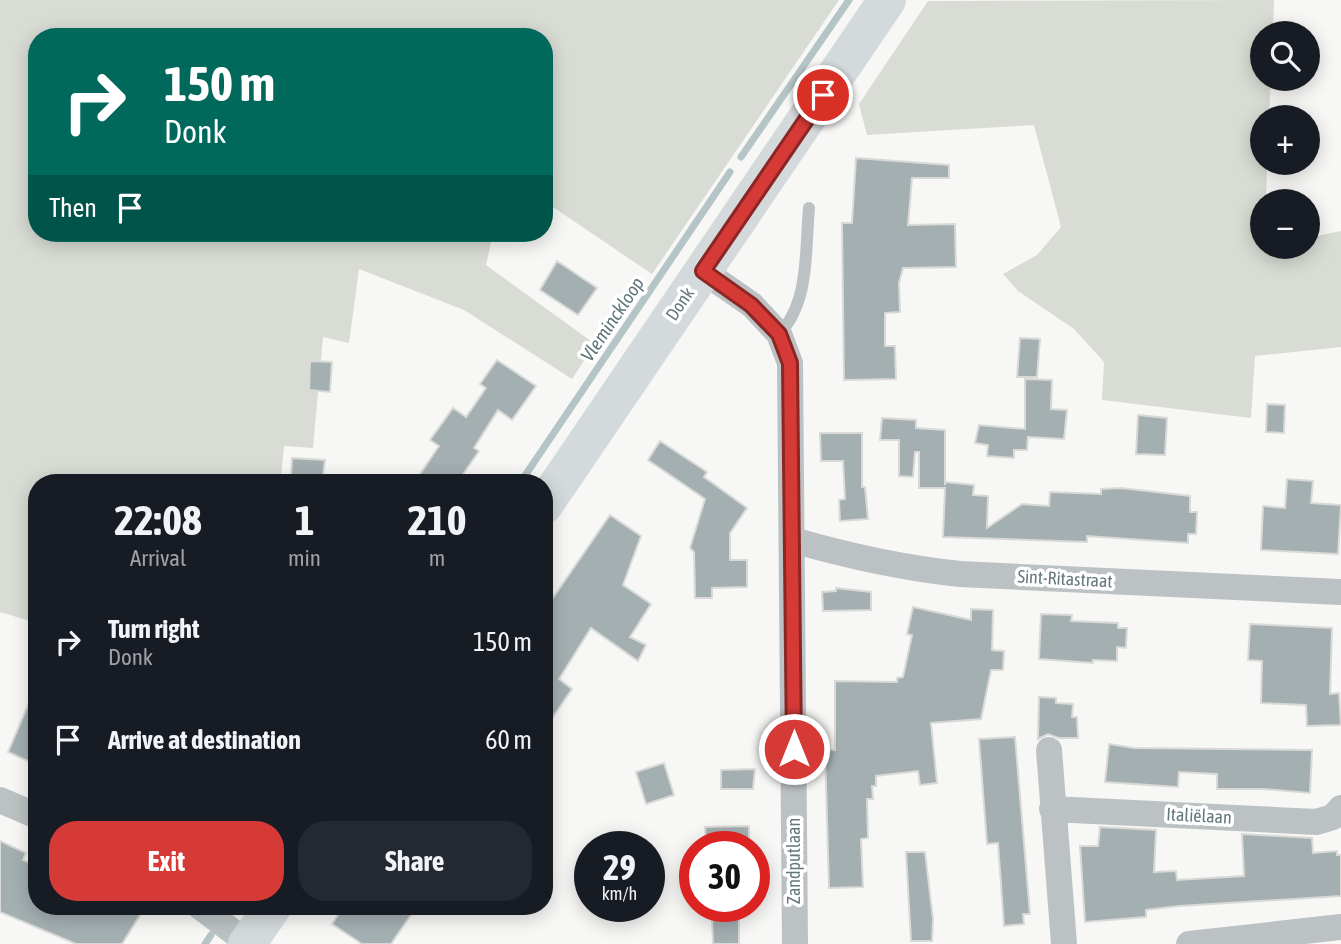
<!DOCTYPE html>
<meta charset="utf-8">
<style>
:root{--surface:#171b24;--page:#242831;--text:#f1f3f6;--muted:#9ea1a6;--accent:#d53a37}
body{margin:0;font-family:"Asap Condensed",sans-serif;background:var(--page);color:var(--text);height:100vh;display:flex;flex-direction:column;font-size:26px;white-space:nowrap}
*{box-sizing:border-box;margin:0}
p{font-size:23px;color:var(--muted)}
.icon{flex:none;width:38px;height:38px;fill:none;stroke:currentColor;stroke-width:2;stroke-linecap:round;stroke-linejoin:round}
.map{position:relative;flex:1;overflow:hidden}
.sheet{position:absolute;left:28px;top:474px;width:525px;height:441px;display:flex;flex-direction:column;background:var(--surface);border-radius:28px;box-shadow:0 4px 18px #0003}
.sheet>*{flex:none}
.hud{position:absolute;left:28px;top:28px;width:525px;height:214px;border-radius:28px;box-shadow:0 4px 18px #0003;background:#00695c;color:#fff;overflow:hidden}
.tools{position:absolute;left:1250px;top:21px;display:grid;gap:14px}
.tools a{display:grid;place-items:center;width:70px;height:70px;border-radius:50%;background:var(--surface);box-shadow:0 4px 18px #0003;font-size:35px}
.speed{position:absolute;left:574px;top:831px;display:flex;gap:14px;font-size:35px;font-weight:700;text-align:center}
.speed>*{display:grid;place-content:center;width:91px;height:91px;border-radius:50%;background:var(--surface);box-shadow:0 4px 18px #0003;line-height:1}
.speed small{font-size:18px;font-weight:400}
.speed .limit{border:10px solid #d22;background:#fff;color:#111}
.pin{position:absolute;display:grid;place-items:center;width:60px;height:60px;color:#fff;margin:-30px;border:4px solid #fff;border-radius:50%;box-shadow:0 2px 7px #0007}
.me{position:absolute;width:77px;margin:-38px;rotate:0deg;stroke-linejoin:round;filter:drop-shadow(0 0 5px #0008)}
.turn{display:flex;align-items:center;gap:24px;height:147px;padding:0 21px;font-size:32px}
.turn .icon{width:91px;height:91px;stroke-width:2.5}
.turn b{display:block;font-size:49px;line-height:60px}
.then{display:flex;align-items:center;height:66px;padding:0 21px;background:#0003;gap:14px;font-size:26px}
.eta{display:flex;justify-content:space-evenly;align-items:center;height:119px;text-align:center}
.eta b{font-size:42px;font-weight:700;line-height:49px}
.primary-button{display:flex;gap:14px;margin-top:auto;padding:14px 21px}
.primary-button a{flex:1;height:80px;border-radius:28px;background:var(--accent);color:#fff;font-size:28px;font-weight:700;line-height:80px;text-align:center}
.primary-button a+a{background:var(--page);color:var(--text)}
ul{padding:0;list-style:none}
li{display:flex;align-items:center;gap:21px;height:98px;padding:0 21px}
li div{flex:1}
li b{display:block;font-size:26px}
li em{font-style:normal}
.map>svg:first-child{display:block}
</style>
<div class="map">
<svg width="1341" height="944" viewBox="0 0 1341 944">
<rect width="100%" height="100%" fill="#f7f7f5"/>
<path fill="#d8dcd4" d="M0,0h839l-187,274 -108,-73v-164h-507v196h456l-7,32 109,79 -23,35 -108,-69 -105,-41 -10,74 -26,-6 -10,111 -29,-2 -3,31 14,6h-258v140l-37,-11z
M1274,0l-1,33h-11v46h9l-2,38h-7v46h5l-1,38h-4v46h45v-9l34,-7v116l-86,9 -4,62 -149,-18 2,-38 -30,-33 -56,-38 -15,-17 34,-19 24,-28 -27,-102 -167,10 -8,-31 69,-103z"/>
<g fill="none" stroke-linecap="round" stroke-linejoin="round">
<path stroke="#b5c4c6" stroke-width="7" d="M741,157l108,-157
M520,483l210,-311
M205,944l6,-9"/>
</g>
<path fill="#a4afb1" stroke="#d9d9d7" stroke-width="2" d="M856,158l93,7v13h-37l-4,47 47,-1 1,43 -53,1 -4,15 1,29 -15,1v33h10l1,33 -52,1 -2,-157h10z
M557,261l40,27 -19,27 -38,-25z
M1020,338l20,1 -3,38h-20z
M497,360l39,26 -24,34 -14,-10 -24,38 5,3 -22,32h-43l25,-37 -9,-6 23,-32 13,9 20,-29 -6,-4z
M310,361l22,1 -2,30 -21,-2z
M1025,379l27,1 -1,29 16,1 -3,29 -36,-2 -1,13h-13v8l-27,-2 1,-11 -13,-2 4,-18 46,4z
M1267,404l18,1 -1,28 -18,-1z
M1138,415l29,3 -2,37 -29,-1z
M882,418l34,2v8l29,2v55v-3l29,3 -1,10 15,1 -1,32 35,-24 27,2 1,-14 51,2v-5l20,-1 69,8v16h7l-1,22h-8v9l-101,-7v6l-144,-5 2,-49h-26v-36h-4l-2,25 -14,-1v-36h-19z
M820,433h42v54h3l3,32 -28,2 -1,-21 6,-1 -2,-38h-22z
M660,441l47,31 -3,5 43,31 -17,25v27h17v27l-35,1v10h-17l-1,-46 -4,-4 15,-49 -57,-39z
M292,458l33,2 -3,23 -31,-6z
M1287,479l26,2 -2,22 30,2 -3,49 -77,-4 2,-44 22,2z
M610,515l31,21 -18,49 28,19 -21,33 16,8 -8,16 -47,-33 -32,51 13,10 -28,41v-119z
M836,588l35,4v18l-48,1 -1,-19 14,-1z
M913,607l58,13v-11l22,1 -1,40 12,1 -1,19h-12l-10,49 -50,4 6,60 -17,2 -2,-14 -42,5v10h-4l1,13h-6l1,39 -7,1 2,48 -34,1 -4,-138h10v-69l62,1v-4l6,-1 9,-42 -5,-1z
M1041,614l31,1 -1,6 47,2v5h9l-1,20 -9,-1v14l-24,-1v3l-54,-4z
M1250,624l82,4 -2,66 9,-1 2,32 -34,1 -1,-21 -45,-2 1,-42 -14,-1z
M37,684v81l-29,-13z
M1039,697l17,1v5l17,1 -1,13h5l1,21h-19l-11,-4 -10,5z
M1015,737l15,177h-7l1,10 -20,2 -6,-83 -11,1 -8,-105z
M1109,744l25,4 178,2 -2,43 -47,-4h-46v-15l-38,-2 -1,15 -73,-5z
M664,763l10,32 -28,9 -10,-32z
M755,769l-2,20h-32v-19z
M749,826v21h-43l-1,-20z
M1100,827l56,3 -2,42 22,-1 1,9 67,-4 -2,-42 70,4 1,15 24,-2v4h4v41l-162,10 -33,4v7l-61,5 -5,-76h18z
M0,841l26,12 -3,7 14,6v40h96l9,6 -20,32h-46l-76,-32z
M906,852h19l8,67 -1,22h-21z
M344,906h73l-26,38h-29l-30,-20z
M712,919h27v25h-26z"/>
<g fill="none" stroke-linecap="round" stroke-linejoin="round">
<path stroke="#bcc2c4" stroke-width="12" d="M779,334c31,-32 26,-84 30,-126"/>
<path stroke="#bcc2c4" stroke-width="26" d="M703,271l49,34 27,29 11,29 5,581
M793,540c55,16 110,28 167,34l381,18
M1049,750l15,194
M0,800l37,16
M1052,809l264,13 17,-5 8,-9
M199,906l49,37
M1189,944l152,-17"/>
<path stroke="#d4d9db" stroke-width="38" d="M544,505l343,-505
M247,944l26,-38"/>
</g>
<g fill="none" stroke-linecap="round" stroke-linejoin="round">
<g stroke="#8a2624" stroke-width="18">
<path id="route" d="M794,749l-4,-386 -11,-29 -28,-29 -48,-34 120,-176"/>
</g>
<use href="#route" stroke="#d53a37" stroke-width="12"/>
</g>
<g text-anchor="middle" stroke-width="7" stroke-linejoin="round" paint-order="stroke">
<g font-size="18" fill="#65787d" stroke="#fff">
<text transform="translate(680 304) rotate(-56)" y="6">Donk</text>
<text transform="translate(1065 579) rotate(3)" y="6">Sint-Ritastraat</text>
<text transform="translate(1199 816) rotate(3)" y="6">Italiëlaan</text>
<text transform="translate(794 861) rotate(-90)" y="6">Zandputlaan</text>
</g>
<g font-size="19" font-style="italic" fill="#607778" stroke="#fff">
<text transform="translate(612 319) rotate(-56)" y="7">Vleminckloop</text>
</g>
</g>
</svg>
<div class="tools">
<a><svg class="icon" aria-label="search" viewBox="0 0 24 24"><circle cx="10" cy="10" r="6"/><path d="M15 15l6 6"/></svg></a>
<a>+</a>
<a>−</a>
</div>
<div class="speed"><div>29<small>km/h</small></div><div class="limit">30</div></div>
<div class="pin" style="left:823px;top:95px;background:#d93025"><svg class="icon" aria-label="arrive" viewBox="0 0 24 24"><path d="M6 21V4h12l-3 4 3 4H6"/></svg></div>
<svg class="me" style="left:794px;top:749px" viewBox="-20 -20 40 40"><circle r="17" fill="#d53a37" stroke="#fff" stroke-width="3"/><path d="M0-11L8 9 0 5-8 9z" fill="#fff"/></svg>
<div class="hud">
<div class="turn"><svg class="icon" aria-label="right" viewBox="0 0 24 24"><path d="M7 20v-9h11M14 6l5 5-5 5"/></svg><div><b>150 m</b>Donk</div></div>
<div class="then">Then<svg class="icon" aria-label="arrive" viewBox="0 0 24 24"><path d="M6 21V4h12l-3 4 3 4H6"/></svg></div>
</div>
<section class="sheet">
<div class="eta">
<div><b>22:08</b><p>Arrival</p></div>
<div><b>1</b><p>min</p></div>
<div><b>210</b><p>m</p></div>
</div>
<ul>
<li><svg class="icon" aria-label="right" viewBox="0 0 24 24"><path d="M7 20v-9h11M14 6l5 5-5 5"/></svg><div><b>Turn right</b><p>Donk</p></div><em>150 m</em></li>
<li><svg class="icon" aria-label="arrive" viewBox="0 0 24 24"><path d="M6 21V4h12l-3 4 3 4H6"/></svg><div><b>Arrive at destination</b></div><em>60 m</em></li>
</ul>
<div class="primary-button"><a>Exit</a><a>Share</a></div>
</section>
</div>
